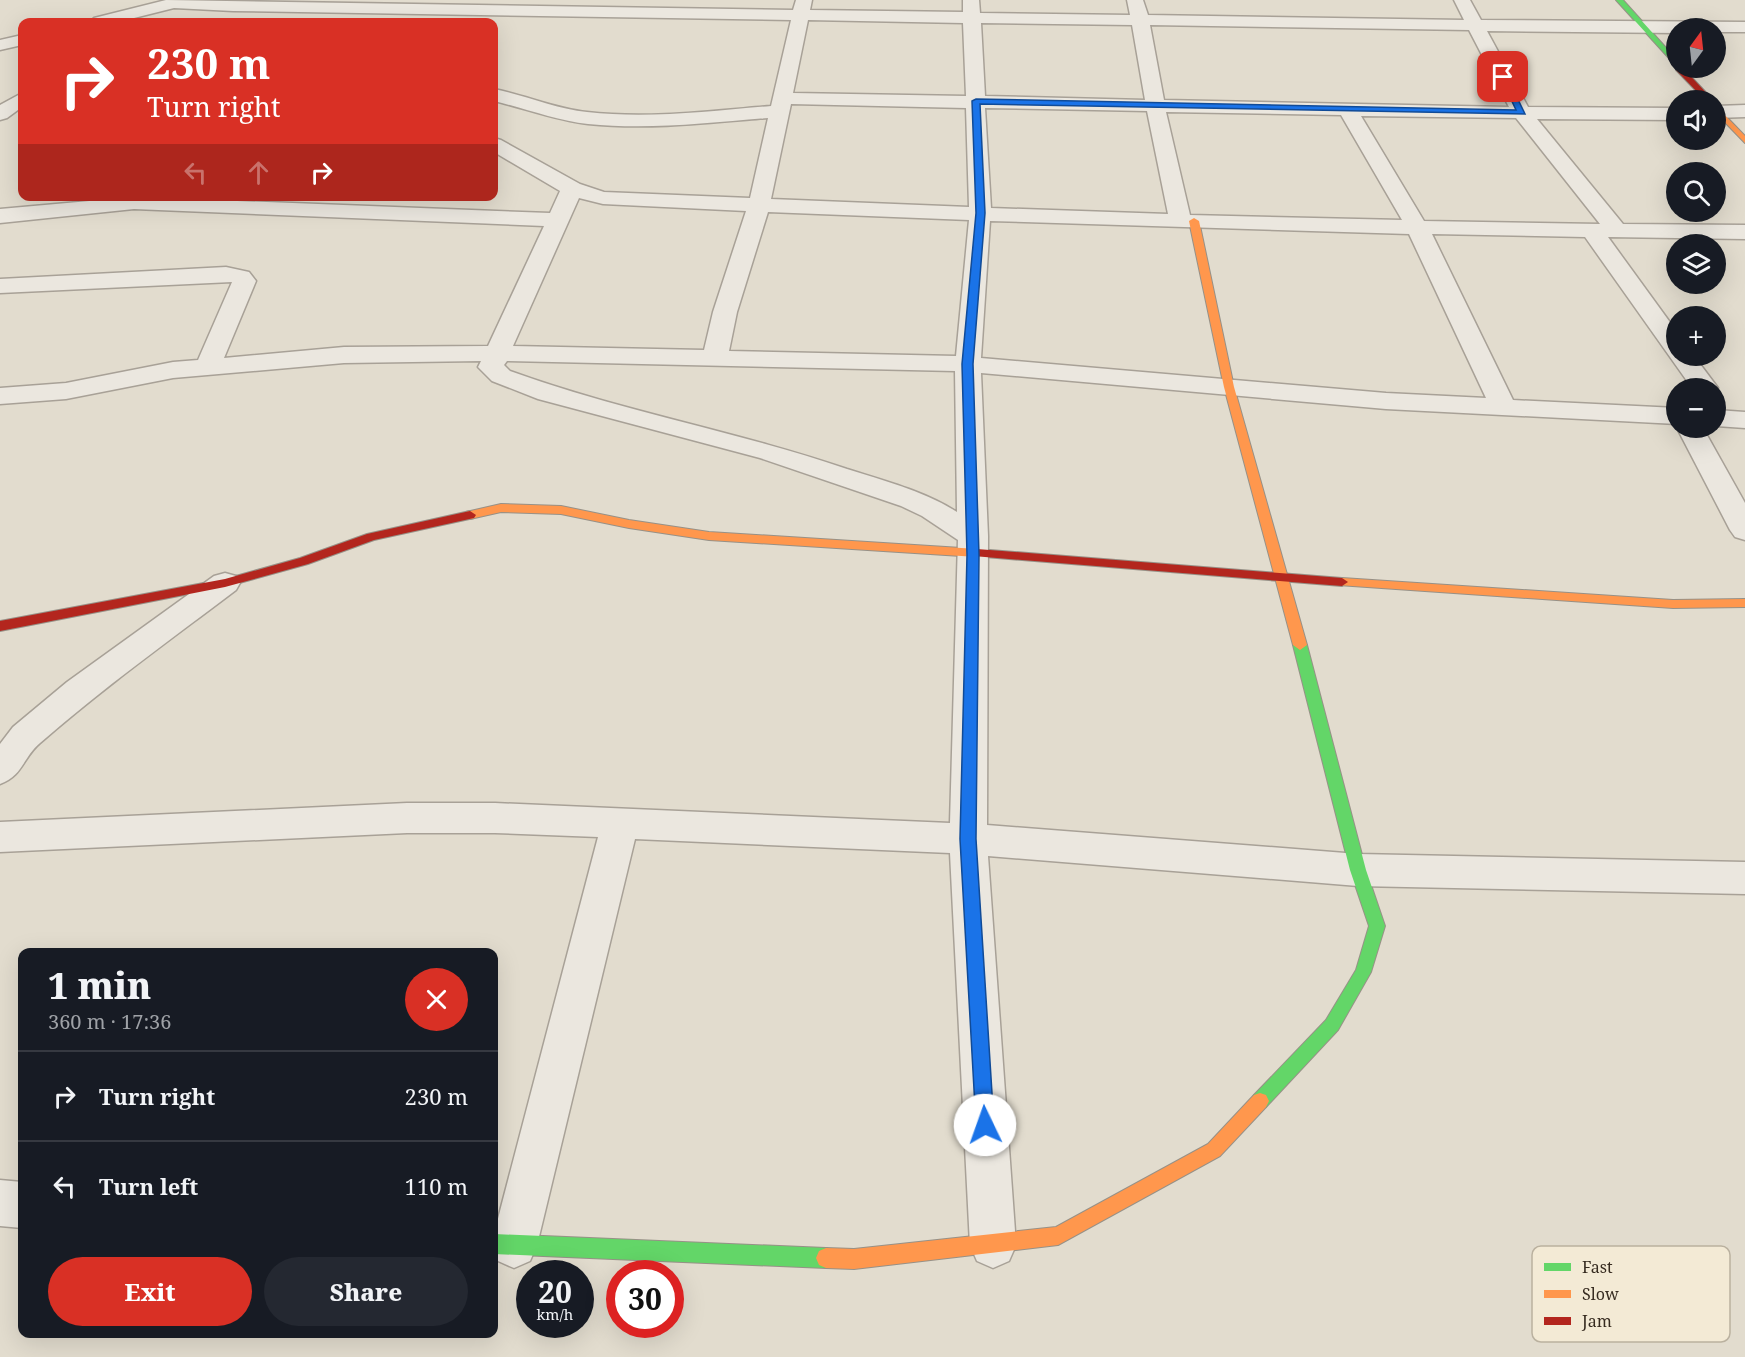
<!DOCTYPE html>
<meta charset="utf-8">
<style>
:root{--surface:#171b24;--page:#242831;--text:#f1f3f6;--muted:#9ea1a6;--line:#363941;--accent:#d93025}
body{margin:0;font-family:"Noto Serif",serif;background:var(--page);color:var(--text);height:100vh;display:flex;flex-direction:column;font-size:22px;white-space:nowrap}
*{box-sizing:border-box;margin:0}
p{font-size:20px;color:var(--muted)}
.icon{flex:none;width:33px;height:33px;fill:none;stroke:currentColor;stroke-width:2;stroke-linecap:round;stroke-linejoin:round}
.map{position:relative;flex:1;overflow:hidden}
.side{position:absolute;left:18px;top:948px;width:480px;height:390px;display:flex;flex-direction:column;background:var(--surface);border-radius:12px;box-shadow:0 6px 24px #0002}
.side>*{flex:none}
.banner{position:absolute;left:18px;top:18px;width:480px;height:183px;border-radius:12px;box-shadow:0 6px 24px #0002;background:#d93025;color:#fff;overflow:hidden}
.needle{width:39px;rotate:15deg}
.buttons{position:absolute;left:1666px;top:18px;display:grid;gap:12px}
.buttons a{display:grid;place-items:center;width:60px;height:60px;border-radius:50%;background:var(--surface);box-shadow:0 6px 24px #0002;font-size:30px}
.speed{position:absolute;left:516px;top:1260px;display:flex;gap:12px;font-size:30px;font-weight:700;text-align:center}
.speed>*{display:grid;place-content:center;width:78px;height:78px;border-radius:50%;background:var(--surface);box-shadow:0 6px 24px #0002;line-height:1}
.speed small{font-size:15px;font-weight:400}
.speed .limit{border:9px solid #d22;background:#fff;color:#111}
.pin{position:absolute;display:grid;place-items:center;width:51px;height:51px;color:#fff;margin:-26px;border-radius:12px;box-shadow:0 3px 9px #0006}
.me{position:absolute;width:66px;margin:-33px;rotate:357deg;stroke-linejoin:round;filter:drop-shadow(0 0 4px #0008)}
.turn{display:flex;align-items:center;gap:21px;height:126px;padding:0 30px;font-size:27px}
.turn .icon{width:78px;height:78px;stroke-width:2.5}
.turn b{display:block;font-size:42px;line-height:51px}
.lanes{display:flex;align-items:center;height:57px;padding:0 30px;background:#0003;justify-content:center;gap:30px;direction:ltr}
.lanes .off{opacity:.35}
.round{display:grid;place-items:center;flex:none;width:63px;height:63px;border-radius:32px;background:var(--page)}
.headline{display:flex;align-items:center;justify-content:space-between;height:102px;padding:0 30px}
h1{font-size:36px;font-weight:800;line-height:45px}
.button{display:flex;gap:12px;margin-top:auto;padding:12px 30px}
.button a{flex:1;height:69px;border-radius:36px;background:var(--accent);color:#fff;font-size:24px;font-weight:800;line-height:69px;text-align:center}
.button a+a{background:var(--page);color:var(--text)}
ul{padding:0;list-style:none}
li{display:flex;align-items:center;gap:18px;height:90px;padding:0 30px;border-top:2px solid var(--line)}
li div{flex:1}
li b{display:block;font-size:22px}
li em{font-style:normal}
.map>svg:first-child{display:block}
</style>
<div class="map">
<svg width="1745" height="1357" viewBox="0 0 1745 1357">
<rect width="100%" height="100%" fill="#e2dcce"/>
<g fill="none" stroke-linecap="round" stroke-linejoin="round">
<g stroke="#a8a197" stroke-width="3">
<path id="street" d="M166,0l627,10 3,-10h16l-2,10 153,2v-12h16l1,13 150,2 -3,-15h16l5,15 316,5 -10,-20h16l11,20 264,2v10h-29v-4h-39v5l-190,-2 41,76 149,1v12l-140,-1 86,105 122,1v14l-137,-2 69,95v24h17l24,32 -2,3v-3h-24l-107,-151 -153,-3 81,166 164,8v16l-291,-15 -405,-36 7,163 -1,289 371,29 387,8v32l-387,-8 -370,-30 28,389 -7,16 -16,7 -16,-7 -7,-16 -20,-392 -315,-14 -98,406 -7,16 -16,7 -16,-7 -4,-9v-18l104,-397 -103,-4h-88l-407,19v-30l407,-19h88l455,20 8,-283 -36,-24 -21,-10 -141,-48 -222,-59 -46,-18 -14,-14 3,-6 -137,2 -171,15 -107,21 -66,5v-16l66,-5 107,-21 25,-2 34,-78 -232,11v-14l226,-12 23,5 7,9 -32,77 120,-11 144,-1 56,-120 -410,-17 -134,14v-14l134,-12 416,16 10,-22 -66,-39v-14l7,2 79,44 24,8 146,6 18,-80c-59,5 -121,12 -180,6 -31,-3 -64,-16 -94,-23v-12c31,6 62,20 93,23 60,7 124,-1 184,-6l20,-86 -558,-9 -59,-3 -56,14h-27l3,-4zM808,20l155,3 3,73 -173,-3zM981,23l151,2 13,75 -160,-4zM1150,25l319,5 40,77 -345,-7zM791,104l175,4 3,99 -198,-8zM985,108l162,3 21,103 -177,-6zM1166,112l175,3 61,105 -212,-5zM1361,116l155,2 84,106 -176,-3zM579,198l24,6 143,7 -33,101 -9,38 -191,-4zM768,212l201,8 -13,136 -227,-5 8,-39zM990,221l419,13 77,164 -100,-5 -405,-35zM507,361l448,10 2,141c-33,-21 -72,-31 -110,-43 -111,-38 -227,-58 -337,-98l-6,-6z
M22,35v10l-22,5v-10z
M22,93v14l-15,11 -7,2v-15z
M1745,105v12l-29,1v-12z
M1716,410l29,2v16l-29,-2z
M1677,428h26l42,75v37l-10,-3 -5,-7z
M225,573l11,3 4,7 -4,7c-66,50 -133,98 -196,153 -17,14 -17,33 -40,41v-40l13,-17 54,-45 147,-106z
M0,1180l22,2v46l-22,-2z"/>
</g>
<g stroke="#979187" stroke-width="2">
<path id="fast" d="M1616,0h7l54,60v7z
M1300,640l7,5 59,225 19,56 -14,46 -33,58 -72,77 -6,2 -6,-2 -3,-6 3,-6 72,-75 30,-50 13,-44 -19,-56 -57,-225z
M494,1234l332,14 7,3 3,7 -3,7 -7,3 -332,-14z"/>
</g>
<g stroke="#979187" stroke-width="2">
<path id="slow" d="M1716,106l29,30v7l-29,-30z
M1194,218l5,3 35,166 73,258 -7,5 -7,-5 -69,-258 -35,-166z
M501,504l60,2 68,14 80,12 268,17 6,4 -6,4 -268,-17 -80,-12 -68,-14 -60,-2 -31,7 -6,-4 2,-3z
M1342,578l331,22 72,-1v8l-72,1 -335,-23 -2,-3 2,-3z
M1260,1093l6,2 3,6 -3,6 -46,49 -162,89 -204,24 -28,-1 -7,-3 -3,-7 3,-7 7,-3 28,1 202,-22 152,-83 46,-49z"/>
</g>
<g stroke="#979187" stroke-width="2">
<path id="jam" d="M1677,66l6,2 30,32h-8l-29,-30z
M470,511l6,4 -2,3 -100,22 -66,24 -83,23 -225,44v-10l225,-42 75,-21 67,-24z
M977,549l365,29 6,4 -6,4 -369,-30 -2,-3z"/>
</g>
<use href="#street" fill="#ebe7df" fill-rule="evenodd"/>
<use href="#fast" fill="#63d668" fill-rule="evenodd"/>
<use href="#slow" fill="#ff974d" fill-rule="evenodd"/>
<use href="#jam" fill="#b3261e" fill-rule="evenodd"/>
</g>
<path fill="#1a73e8" stroke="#114b97" stroke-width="1.5" d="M1500,76l7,1 18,37 -545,-10 5,109 -12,151 6,191 -3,284 18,286 -2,7 -7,2 -6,-2 -3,-7 -16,-286 7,-284 -5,-191 14,-151 -4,-112 4,-2 540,11z"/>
<rect x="1532" y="1246" width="198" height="96" rx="9" fill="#f3ead5" stroke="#bab19f" stroke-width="1.5"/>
<rect x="1544" y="1263" width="27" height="8" fill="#63d668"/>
<rect x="1544" y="1290" width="27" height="8" fill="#ff974d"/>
<rect x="1544" y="1317" width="27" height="8" fill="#b3261e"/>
<g font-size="16" fill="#362b20">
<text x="1582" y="1273">Fast</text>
<text x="1582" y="1300">Slow</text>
<text x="1582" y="1327">Jam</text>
</g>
</svg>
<div class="buttons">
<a><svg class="needle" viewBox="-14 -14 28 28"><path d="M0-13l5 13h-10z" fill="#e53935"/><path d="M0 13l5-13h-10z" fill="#9ea1a6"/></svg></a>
<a><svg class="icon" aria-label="sound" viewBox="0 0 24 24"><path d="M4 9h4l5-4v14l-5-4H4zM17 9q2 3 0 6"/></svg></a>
<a><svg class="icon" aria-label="search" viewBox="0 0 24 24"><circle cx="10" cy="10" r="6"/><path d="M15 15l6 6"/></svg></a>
<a><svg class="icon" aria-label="layers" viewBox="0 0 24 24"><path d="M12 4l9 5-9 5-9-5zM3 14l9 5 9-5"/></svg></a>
<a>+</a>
<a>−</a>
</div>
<div class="speed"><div>20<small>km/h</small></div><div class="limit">30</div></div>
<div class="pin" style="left:1503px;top:77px;background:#d93025"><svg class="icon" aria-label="arrive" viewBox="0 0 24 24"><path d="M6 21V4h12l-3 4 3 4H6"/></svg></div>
<svg class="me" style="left:985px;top:1125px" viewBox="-20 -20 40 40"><circle r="19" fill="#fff"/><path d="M0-13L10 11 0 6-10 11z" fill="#1a73e8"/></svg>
<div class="banner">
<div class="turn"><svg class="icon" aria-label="right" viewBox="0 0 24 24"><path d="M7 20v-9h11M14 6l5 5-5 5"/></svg><div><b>230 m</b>Turn right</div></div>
<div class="lanes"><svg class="icon off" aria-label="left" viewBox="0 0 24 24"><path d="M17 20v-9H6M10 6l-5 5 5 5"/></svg><svg class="icon off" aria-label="ahead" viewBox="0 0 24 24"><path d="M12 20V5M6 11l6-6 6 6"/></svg><svg class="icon" aria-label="right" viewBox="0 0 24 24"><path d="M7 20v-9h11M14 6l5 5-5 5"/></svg></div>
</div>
<section class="side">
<div class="headline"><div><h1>1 min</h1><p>360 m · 17:36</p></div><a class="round" style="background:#d93025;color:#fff"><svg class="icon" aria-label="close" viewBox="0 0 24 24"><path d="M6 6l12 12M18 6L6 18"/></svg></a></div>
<ul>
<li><svg class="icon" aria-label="right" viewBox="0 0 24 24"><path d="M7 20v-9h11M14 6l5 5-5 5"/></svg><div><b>Turn right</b></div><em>230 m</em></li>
<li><svg class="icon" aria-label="left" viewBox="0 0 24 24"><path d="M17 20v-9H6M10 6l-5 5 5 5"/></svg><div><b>Turn left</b></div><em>110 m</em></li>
</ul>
<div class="button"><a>Exit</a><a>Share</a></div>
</section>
</div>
